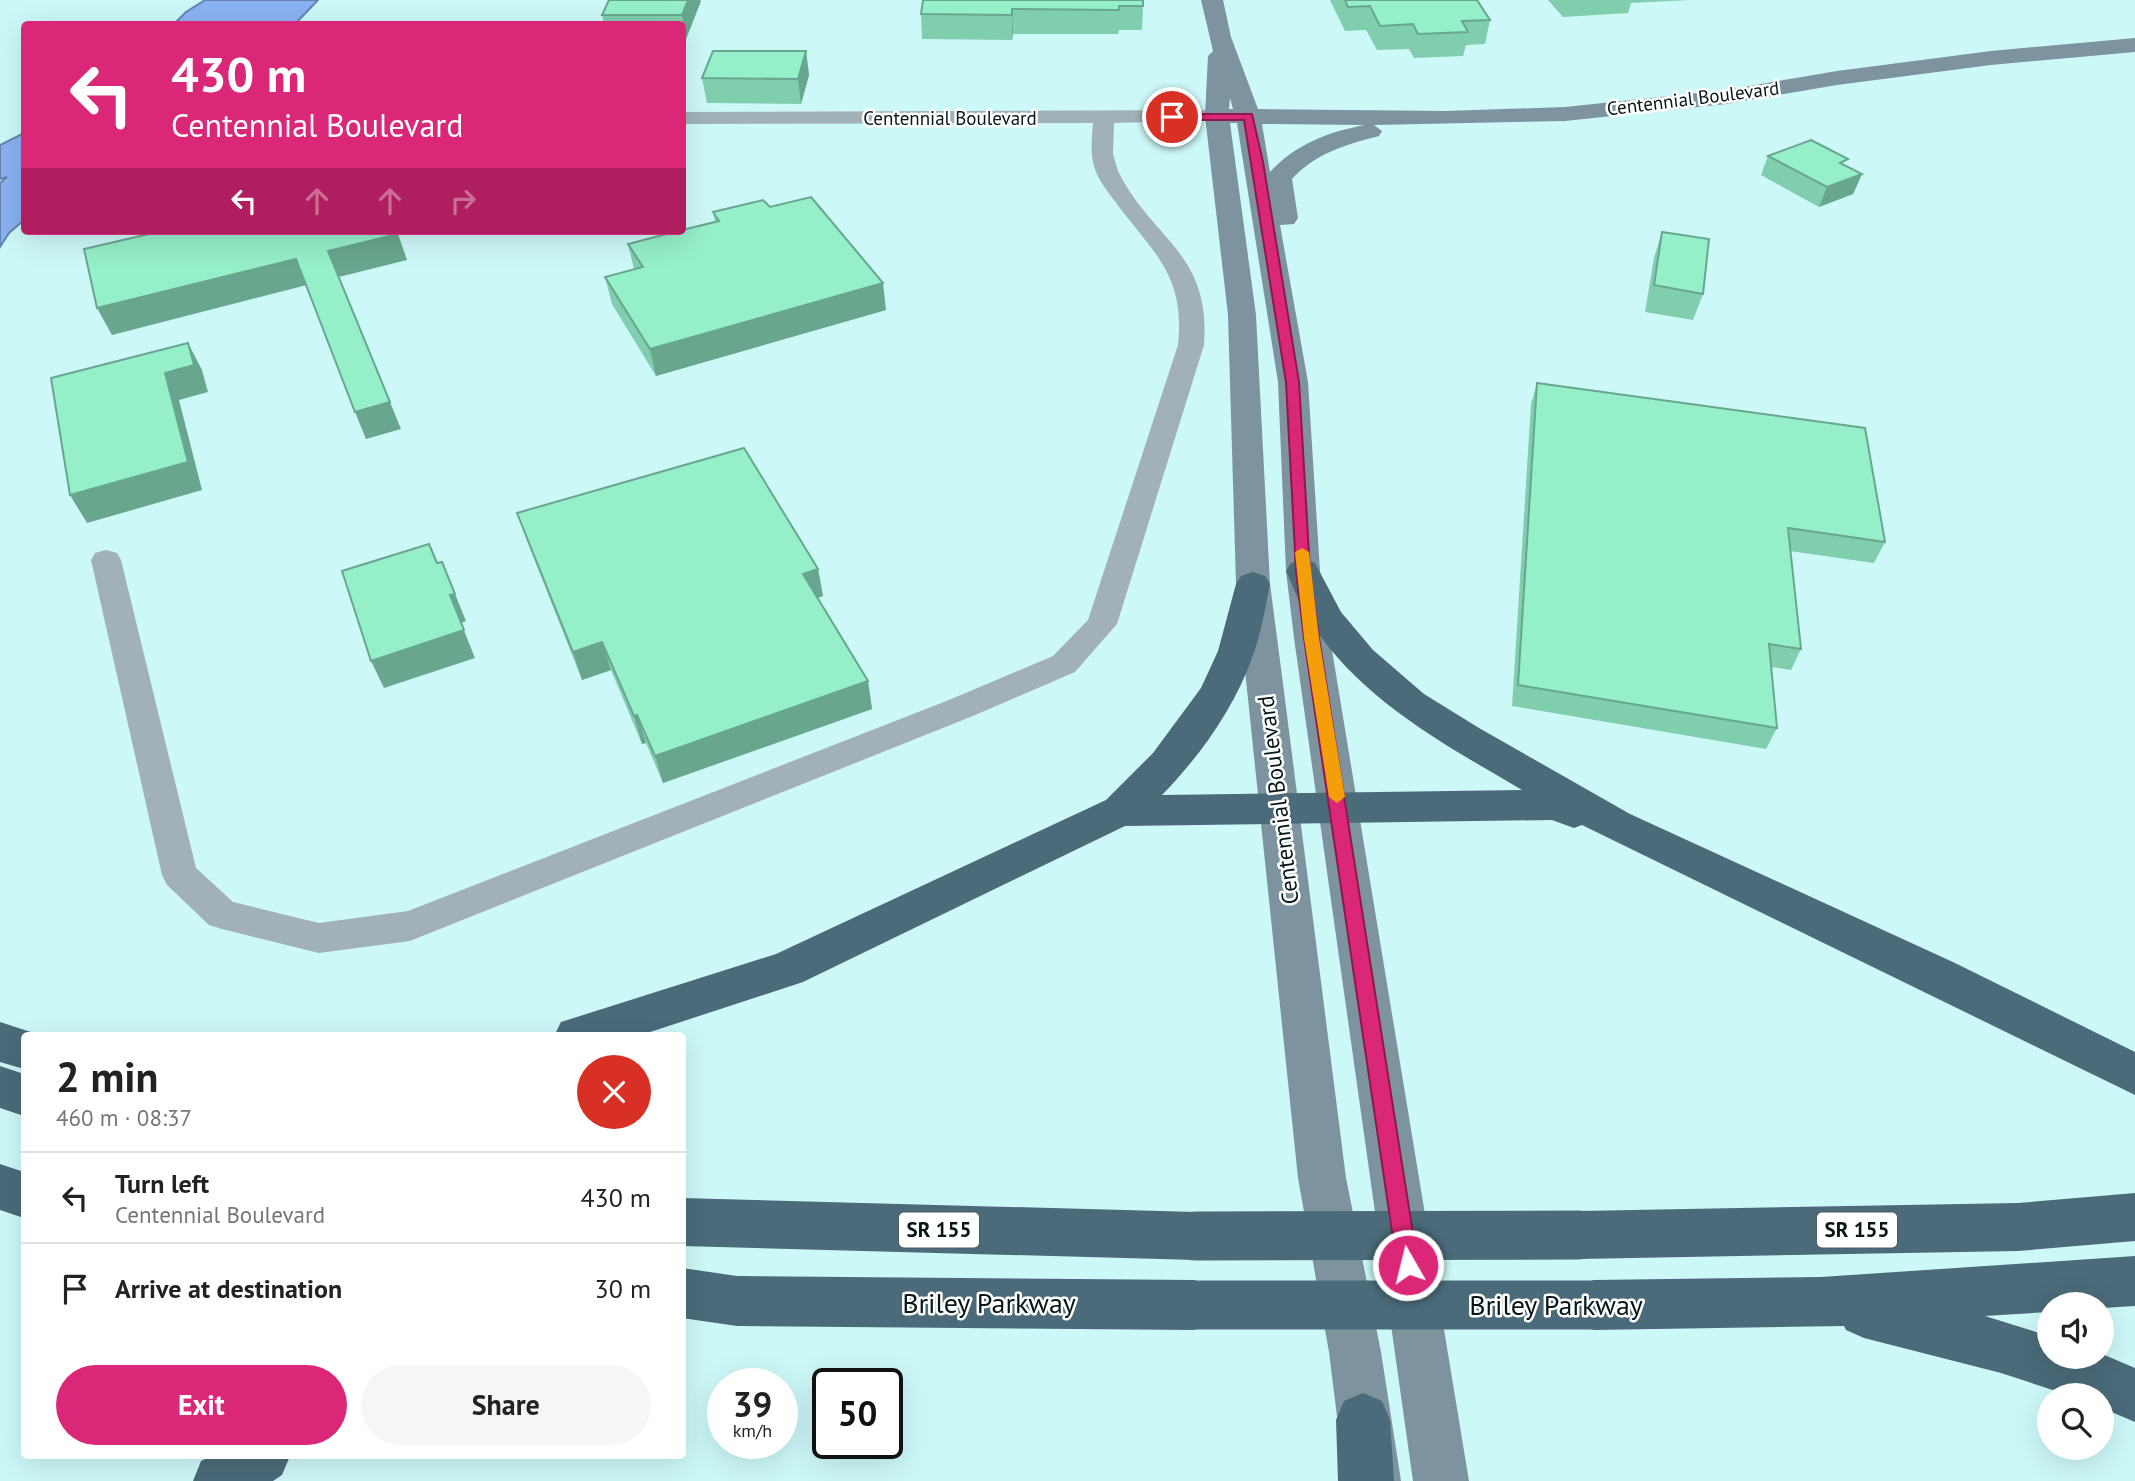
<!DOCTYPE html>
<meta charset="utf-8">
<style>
:root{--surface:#fff;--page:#f6f6f6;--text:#222;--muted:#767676;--line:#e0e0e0;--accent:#db2777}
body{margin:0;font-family:"PT Sans",sans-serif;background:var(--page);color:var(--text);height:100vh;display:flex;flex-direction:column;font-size:26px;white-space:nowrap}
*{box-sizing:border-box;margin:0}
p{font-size:23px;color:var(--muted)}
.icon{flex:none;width:38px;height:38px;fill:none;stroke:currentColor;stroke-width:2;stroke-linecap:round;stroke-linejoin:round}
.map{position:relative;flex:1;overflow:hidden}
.details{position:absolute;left:21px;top:1032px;width:665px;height:427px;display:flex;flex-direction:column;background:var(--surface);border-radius:7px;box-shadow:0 7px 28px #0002}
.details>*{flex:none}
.hud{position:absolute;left:21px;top:21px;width:665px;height:214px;border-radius:7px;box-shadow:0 7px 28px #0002;background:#db2777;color:#fff;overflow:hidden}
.tools{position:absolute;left:2037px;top:1292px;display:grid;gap:14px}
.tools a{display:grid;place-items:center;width:77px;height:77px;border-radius:50%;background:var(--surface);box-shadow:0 7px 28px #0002;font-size:35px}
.speed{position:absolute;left:707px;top:1368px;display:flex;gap:14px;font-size:35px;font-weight:700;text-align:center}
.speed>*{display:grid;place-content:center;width:91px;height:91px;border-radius:50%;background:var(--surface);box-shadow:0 7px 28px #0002;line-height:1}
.speed small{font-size:18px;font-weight:400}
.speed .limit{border:4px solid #111;border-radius:10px;background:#fff;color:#111}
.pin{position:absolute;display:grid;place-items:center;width:60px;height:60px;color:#fff;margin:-30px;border:4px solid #fff;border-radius:50%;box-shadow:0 2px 7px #0007}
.me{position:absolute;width:77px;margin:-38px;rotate:352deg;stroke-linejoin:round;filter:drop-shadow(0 0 5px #0008)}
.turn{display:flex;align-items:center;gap:24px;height:147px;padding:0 35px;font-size:32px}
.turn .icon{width:91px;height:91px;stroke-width:2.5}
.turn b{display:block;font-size:49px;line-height:60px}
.lanes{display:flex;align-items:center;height:66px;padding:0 35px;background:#0003;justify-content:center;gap:35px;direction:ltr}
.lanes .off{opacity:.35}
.round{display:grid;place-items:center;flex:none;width:74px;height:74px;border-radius:37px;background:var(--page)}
.headline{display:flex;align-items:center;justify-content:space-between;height:119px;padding:0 35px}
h1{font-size:42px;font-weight:700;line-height:52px}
.cta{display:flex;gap:14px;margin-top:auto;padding:14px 35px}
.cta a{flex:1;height:80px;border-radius:42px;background:var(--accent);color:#fff;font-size:28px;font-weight:700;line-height:80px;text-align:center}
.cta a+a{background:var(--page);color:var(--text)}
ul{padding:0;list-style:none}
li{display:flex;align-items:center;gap:21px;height:91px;padding:0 35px;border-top:2px solid var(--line)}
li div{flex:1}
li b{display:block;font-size:26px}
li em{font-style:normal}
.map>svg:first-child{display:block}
</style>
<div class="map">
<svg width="2135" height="1481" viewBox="0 0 2135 1481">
<rect width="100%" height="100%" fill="#cdf8f8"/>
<path fill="#8ab1f1" stroke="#6383b0" stroke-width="2" d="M205,0h113l-23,24h-121l12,-12z
M24,133v87l-15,13 -9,14v-64l7,-6 -7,2v-34z"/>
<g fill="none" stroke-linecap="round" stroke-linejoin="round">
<path fill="#a2b1b8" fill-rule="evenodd" d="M1217,110l7,2 3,4 -3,4 -110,3 -1,31 5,17c34,69 93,81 86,174l-87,279 -42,48 -102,44 -563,225 -91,12 -97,-24 -13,-4 -42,-40 -5,-10 -71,-315 4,-7 11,-3 11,3 4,7 75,308 37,34 86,21 89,-12 541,-211 104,-44 35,-36 90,-275c7,-67 -21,-89 -59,-138 -9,-13 -21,-26 -25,-41 -4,-14 -2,-29 -1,-43l-411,1v-12z"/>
<path fill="#7d939e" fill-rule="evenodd" d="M1201,0h22l8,37 27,72 188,2 119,-4 161,-17 111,-19 154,-20 144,-13v14l-144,13 -154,20 -111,19 -161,17 -191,4 8,6 -3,5c-34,9 -63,17 -87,43l6,39 -4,6 -14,1 28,157 12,189 10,67 139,843h-56l-119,-843 -8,-67 -8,-189 -41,-259h-7l26,192 14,269 12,92 64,502 35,174 20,129h-56l-16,-129 -31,-174 -62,-594 -8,-269 -23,-199 3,-60 5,-5zM1230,98l3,11h-4zM1262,124l103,1c-37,7 -69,19 -95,47z"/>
<path fill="#4b6b7a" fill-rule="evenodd" d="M1303,559l12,4 26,49 32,38 51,44 55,34 151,86 325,149 180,89v43l-553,-270 -8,3 -22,-8 -427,6 -322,156 -165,54h-84l7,-14 215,-68 330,-154 47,-47 48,-65 17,-37 18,-67 5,-8 12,-4 12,4 5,8c-5,25 -9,50 -18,74 -18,51 -53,99 -90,137l360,-5c-76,-45 -160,-89 -210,-166 -11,-16 -18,-35 -26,-53l5,-8z
M0,1022l40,13 -16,1v33l-24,-7z
M0,1066l24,8v42l-24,-8z
M0,1164l24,8v46l-24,-8z
M2135,1193v48l-117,10 -439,8 -18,-7 -7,-17 7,-17 18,-7 439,-8z
M682,1198l514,14 18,7 7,17 -7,17 -18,7 -514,-14z
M2135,1256v50l-33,2v-4h-53v8l-64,4 64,20v20l53,-2 33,14v54l-33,-14v-13h-34l-67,-22 -137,-35 -18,-8 -2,-4 -250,4 -18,-7 -8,-18 8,-18 18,-7 227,-3z
M682,1268l55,8 457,4 18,7 8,18 -8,18 -18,7 -457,-4 -55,-8z
M1363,1393l19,8 8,19 4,61h-56l-2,-61 8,-19z
M211,1456h79l-8,19 -9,6h-80l8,-20z"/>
<path stroke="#4b6b7a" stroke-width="49" d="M1196,1236l383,-1
M1194,1305h400"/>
</g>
<path fill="#80cead" d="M923,0l220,6 -1,24h-23l-1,4h-105l-1,6 -90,-1 -1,-25z
M1330,0h147l13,20 -5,24 -19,1 -3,11 -49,2 -5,-9 -32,1 -11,-20 -21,1z
M1548,0h141l-58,3 -3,10 -65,4z
M701,1l-15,38h-4v-15h-78l-2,-9z
M806,51l3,24 -8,29 -94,-1 -5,-25z
M1768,156l78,10 16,8 -9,20 -34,13 -58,-32z
M770,207l116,103 -230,66 -44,-72 -7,-27 29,-8 -6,-25 87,-22 -2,-10z
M1662,232l41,62 -10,26 -48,-8 9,-54z
M1537,383l348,159 -11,21 -84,-12 11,98 -10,21 -20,-3 6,61 -11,21 -254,-43 19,-302z
M517,513l301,56 5,27 -5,2 50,83 4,28 -209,74 -17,-40 -4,1 -31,-74 -29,10 -55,-139z"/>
<path fill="#68a78d" d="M688,0h12l1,1 -15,38 -4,-24z
M1012,9l1,25 -1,6z
M806,51l3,24 -8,29 -3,-25z
M1862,174l-9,20 -34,13 8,-20z
M398,234l9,26 -68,17 -11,-26z
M296,259l11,26 -195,50 -15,-27z
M883,283l3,27 -230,66 -6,-27z
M188,343l14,27 6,22 -29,8 23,90 -115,33 -17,-28z
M390,402l11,27 -35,10 -11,-27z
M818,569l5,27 -16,5 -4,-27z
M455,594l11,27 -5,2 14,35 -91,30 -13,-27 79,-66z
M602,642l9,28 -29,10 -9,-28z
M868,681l4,28 -209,74 -8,-27z
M637,715l9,28 -4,1 -8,-28z"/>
<path fill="#95efc9" stroke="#68a78d" stroke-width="2" d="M609,0h79l-6,15h-80z
M923,0h220v6h-24v4l-107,-1v6l-91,-1z
M1345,0h132l13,20 -28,1 6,11 -50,2 -5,-10 -33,2 -10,-20 -22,1z
M713,51h93l-8,28 -96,-1z
M1811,140l37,19 -8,4 22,11 -35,13 -59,-31z
M811,197l72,86 -233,66 -45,-72 38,-10 -15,-23 50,-13h4v-1l37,-9 -6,-9 50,-12 7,7z
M162,231h235l1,3 -70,17 62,151 -35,10 -59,-153 -199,49 -13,-59z
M1662,232l47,7 -6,55 -49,-9z
M188,343l6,22 -29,8 23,89 -118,33 -19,-117z
M1537,383l328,45 20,114 -97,-14 13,121 -32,-5 8,84 -259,-43z
M744,448l74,121 -15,5 65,107 -213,75 -18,-41 -3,1 -32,-74 -29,10 -56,-139z
M429,544l8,19 5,-1 13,32 -5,1 14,35 -93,31 -29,-90z"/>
<path fill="#db2777" stroke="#8e194d" stroke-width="2" d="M1252,114l11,48 36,220 11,189 9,67 99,627 -3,7 -7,3 -7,-3 -4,-7 -93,-627 -8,-67 -10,-189 -42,-262h-72l-5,-3 5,-3z"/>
<path fill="#f59e0b" d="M1302,548l7,4 10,86 26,159 -8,6 -8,-6 -25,-159 -9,-86z"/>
<g text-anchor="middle" stroke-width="5" stroke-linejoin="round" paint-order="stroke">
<g font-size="19" fill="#071718" stroke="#fff">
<text transform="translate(1693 98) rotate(-7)" y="7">Centennial Boulevard</text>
<text x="950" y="125">Centennial Boulevard</text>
</g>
<g fill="#fff" stroke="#515d5d" stroke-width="2">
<rect x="899" y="1212.5" width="80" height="35" rx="5"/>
<rect x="1817" y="1212.5" width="80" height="35" rx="5"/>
</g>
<g font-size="21" font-weight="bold" fill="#071718">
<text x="939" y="1237">SR 155</text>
<text x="1857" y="1237">SR 155</text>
</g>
<g font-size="23" fill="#071718" stroke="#fff">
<text transform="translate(1278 800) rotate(-97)" y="8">Centennial Boulevard</text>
</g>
<g font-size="28" fill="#071718" stroke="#fff">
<text x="989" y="1313">Briley Parkway</text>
<text x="1556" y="1315">Briley Parkway</text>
</g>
</g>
</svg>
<div class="tools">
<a><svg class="icon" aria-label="sound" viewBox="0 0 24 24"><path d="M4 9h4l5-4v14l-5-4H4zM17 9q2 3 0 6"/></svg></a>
<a><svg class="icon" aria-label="search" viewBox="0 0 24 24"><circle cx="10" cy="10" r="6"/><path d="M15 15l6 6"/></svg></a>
</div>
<div class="speed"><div>39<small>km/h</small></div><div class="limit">50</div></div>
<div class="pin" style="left:1172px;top:117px;background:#d93025"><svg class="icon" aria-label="arrive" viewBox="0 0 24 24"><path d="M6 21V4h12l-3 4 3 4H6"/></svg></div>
<svg class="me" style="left:1408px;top:1265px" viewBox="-20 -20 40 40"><circle r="17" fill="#db2777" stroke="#fff" stroke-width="3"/><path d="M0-11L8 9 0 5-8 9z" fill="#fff"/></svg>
<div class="hud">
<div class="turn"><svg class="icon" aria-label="left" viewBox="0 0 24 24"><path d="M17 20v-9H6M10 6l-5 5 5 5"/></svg><div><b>430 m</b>Centennial Boulevard</div></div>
<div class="lanes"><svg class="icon" aria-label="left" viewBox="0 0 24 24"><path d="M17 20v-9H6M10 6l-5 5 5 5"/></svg><svg class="icon off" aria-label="ahead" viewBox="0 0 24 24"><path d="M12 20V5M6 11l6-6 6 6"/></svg><svg class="icon off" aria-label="ahead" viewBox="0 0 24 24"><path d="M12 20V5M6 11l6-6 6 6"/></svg><svg class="icon off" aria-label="right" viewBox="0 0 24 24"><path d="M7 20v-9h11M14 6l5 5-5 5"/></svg></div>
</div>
<section class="details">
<div class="headline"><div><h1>2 min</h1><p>460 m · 08:37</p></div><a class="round" style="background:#d93025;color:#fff"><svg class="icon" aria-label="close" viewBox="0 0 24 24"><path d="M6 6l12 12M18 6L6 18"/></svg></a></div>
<ul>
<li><svg class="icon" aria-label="left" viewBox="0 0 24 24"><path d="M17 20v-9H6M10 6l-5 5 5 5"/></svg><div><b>Turn left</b><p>Centennial Boulevard</p></div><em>430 m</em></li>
<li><svg class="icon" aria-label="arrive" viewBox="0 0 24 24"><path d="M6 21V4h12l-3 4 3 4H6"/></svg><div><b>Arrive at destination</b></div><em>30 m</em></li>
</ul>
<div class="cta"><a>Exit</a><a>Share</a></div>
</section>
</div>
